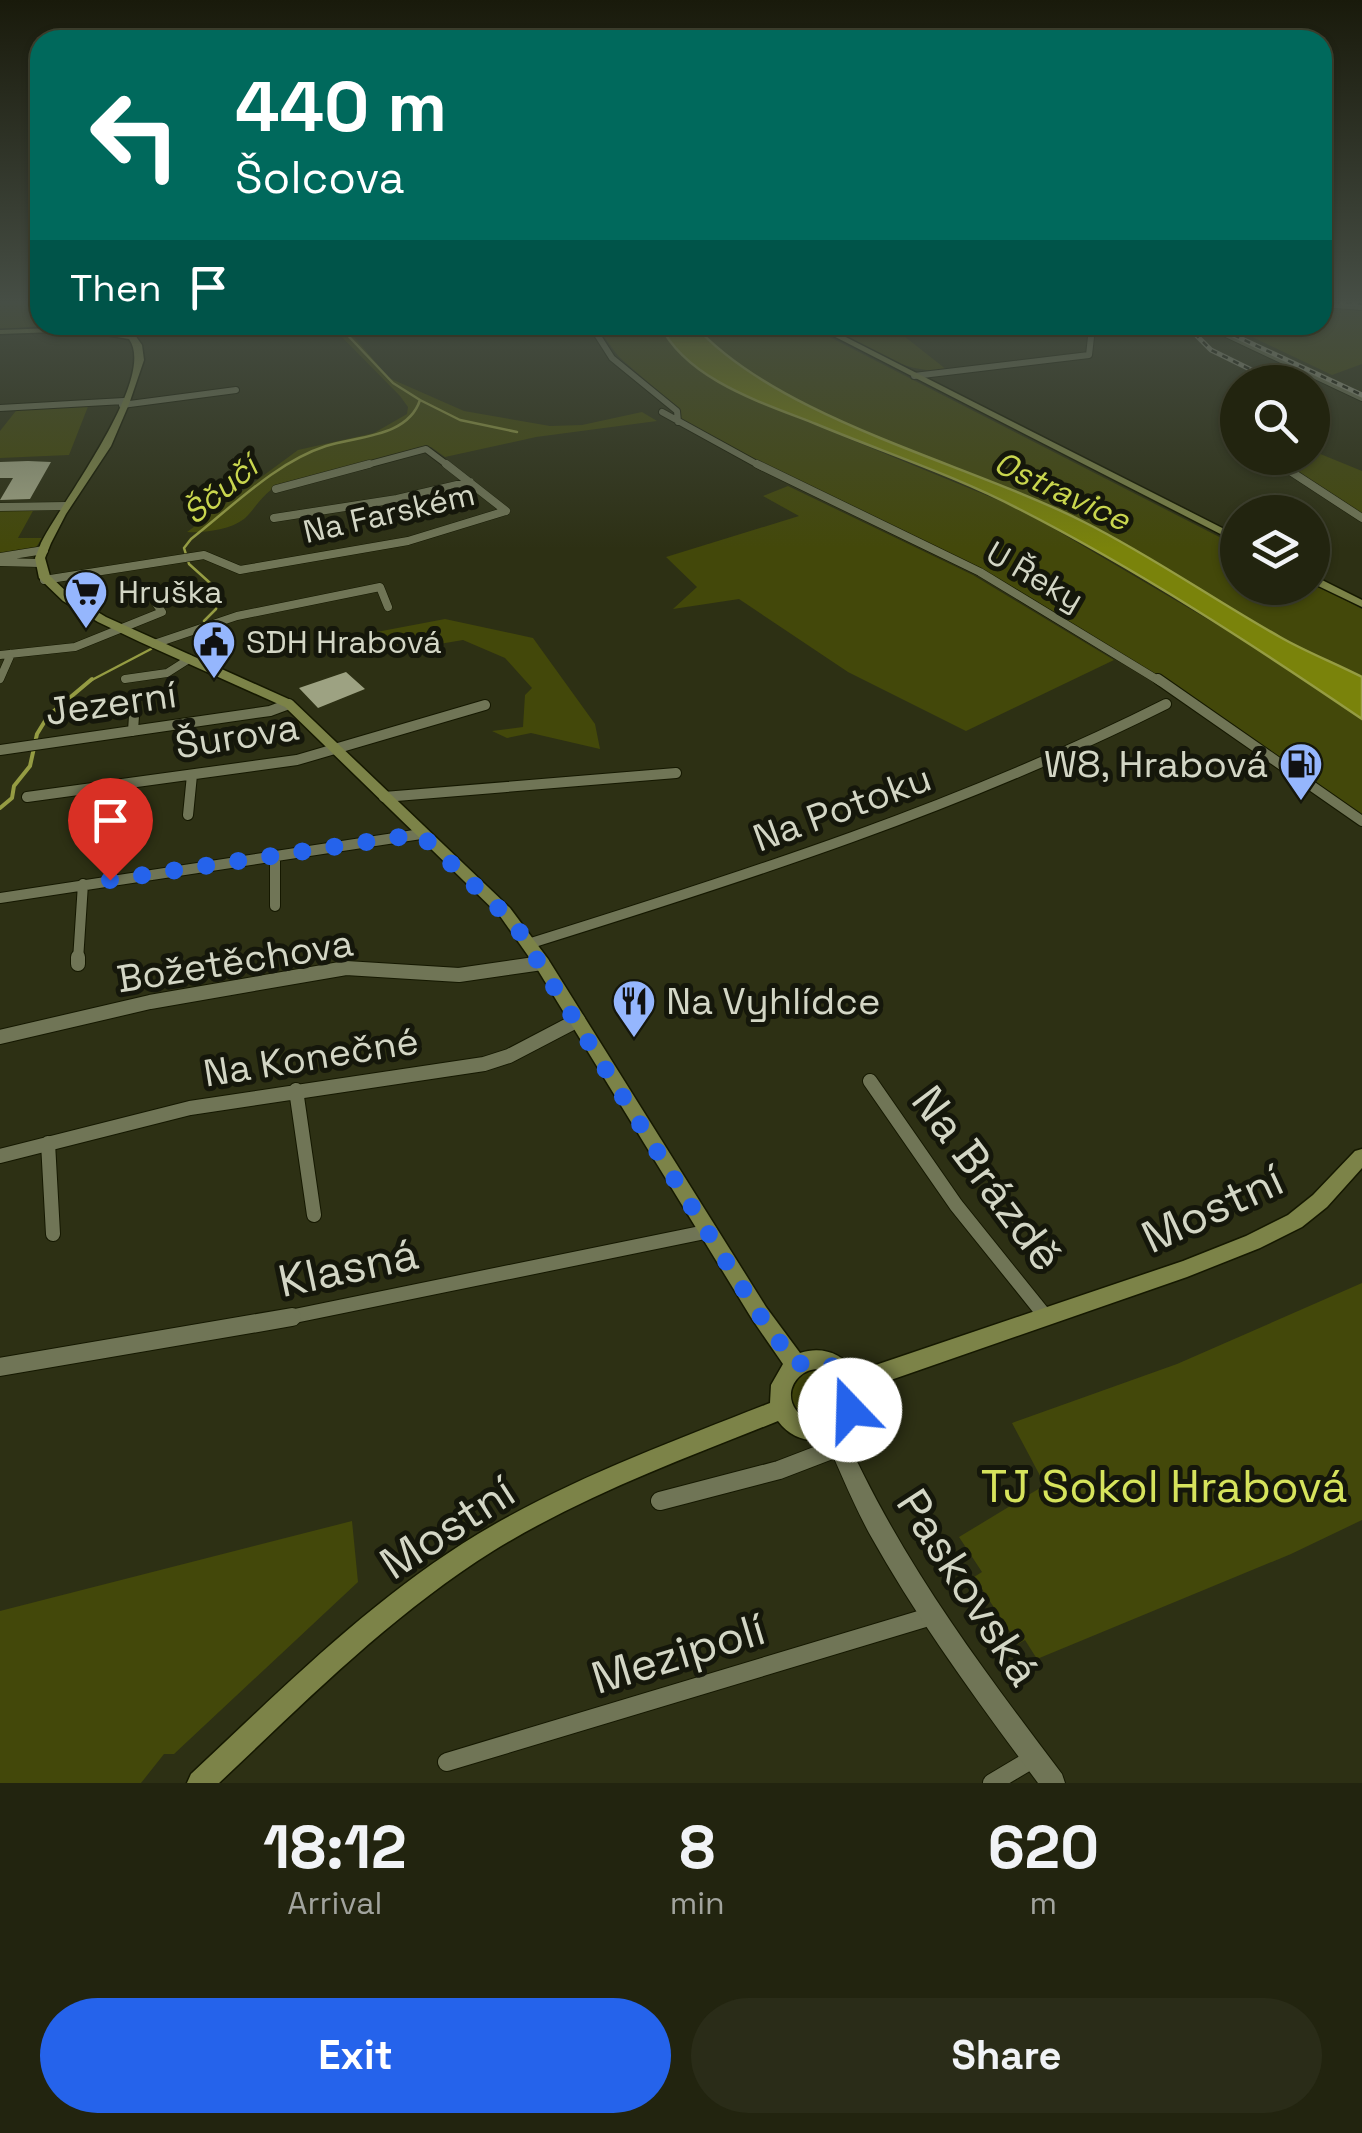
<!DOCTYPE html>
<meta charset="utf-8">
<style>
:root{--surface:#22240f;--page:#2a2c18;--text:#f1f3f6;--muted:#a2a49e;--line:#3f412f;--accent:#2563eb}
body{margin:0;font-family:"Space Grotesk",sans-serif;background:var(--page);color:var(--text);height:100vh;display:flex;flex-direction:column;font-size:38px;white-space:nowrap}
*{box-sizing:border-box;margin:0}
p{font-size:32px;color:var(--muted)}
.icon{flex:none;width:55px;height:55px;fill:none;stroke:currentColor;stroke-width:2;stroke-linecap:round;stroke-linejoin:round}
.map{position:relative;height:1783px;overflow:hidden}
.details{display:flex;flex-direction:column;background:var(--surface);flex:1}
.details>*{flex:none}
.hud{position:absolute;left:30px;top:30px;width:1302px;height:305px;border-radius:30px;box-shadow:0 2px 8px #0004,0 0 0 2px var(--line);background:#00695c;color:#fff;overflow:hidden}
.fabs{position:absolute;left:1220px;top:365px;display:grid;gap:20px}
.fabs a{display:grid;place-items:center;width:110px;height:110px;border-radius:50%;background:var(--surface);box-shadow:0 2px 8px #0004,0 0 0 2px var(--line);font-size:50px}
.pin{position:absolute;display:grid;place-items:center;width:85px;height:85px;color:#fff;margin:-102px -42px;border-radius:50% 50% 50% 0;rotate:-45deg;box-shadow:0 0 10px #0007}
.pin .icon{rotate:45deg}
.me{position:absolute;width:110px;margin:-55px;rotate:339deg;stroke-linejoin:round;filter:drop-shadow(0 0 8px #0008)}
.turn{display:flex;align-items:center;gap:35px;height:210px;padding:0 40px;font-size:45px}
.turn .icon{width:130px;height:130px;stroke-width:2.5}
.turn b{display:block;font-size:70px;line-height:85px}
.then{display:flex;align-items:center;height:95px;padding:0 40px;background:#0003;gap:20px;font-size:38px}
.eta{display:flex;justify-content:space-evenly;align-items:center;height:170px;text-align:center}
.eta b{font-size:60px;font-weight:600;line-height:70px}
.cta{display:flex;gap:20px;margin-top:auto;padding:20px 40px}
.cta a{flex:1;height:115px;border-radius:60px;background:var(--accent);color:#fff;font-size:40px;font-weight:600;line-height:115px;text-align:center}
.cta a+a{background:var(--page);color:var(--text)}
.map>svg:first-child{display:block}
</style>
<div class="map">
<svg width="1362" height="1783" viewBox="0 0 1362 1783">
<rect width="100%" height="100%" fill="#2d3014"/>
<path fill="#43480a" d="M0,300h40v25h7l-47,5z
M1328,306l34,2v56l-30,11 -105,-50h95l1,-17z
M330,325h14l45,53 75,33 86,15 32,-1 60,-13 15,9 -121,16 -91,20 -14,-10 -8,1 -151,41c-12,9 -18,21 -28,30 -14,11 -41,14 -57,13l111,-82 76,-17 33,-19 1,-7 -8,-11z
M595,325h65l29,36 30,20 57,28 246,101 250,147 90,62v100l-286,-192 -96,-55 -302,-150 3,-4 -12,-10 4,-4 -54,-47z
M694,325h112l431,221 1,42h74l1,-5 49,26v69c-27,-14 -55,-26 -82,-41 -66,-37 -128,-81 -196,-115 -116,-58 -304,-101 -390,-197z
M828,325h62l57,45c-47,5 -79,-25 -119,-45z
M89,404l-20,51 -69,3v-27l19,-24z
M1313,451l49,20v43l-88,-56h38z
M788,486l185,89 141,85 -148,71 -118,-59 -109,-73 -66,10 24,-22 -31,-30 133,-41 -36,-20z
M34,509l-16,29h24l-7,11 -35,7v-46z
M445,619l88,19 62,86 5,25 -69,-16 -24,5 -15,-7 31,-4 2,-32 7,-7 -27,-30 -42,-18 -53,9 -81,-8z
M1362,1283v237l-71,34 -254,105 -12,-19 -7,4 -44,-67 8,-5 -23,-35 86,-52 -33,-62 165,-59z
M791 1394a25 25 0 1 1 50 0a25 25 0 1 1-50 0Z
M352,1521l6,61 -184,172h-10l-23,29h-141v-172z"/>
<path fill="#7a830b" stroke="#959c43" stroke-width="2.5" d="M660,325h34c86,95 274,138 390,197 68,34 130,78 196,115 26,15 55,26 82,40v42c-110,-75 -224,-149 -343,-210 -63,-33 -136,-57 -203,-85 -53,-21 -129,-44 -156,-99z"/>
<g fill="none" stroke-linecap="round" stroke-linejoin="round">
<path stroke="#959c43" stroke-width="2.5" d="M420,400l40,20 57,12
M204,621l12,-12 3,-18 -30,-27 -5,-16 7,-9c41,-32 85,-77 135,-93 32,-10 82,-9 94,-46l-27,-17 -55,-58
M88,682l63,-33"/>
<path stroke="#959c43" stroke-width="4" d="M0,808l12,-10 2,-12 16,-20 7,-32 11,-18 44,-37"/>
</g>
<path fill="#9da282" d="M0,462l28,-1 23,1 -21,37 -30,1 13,-22h-13z
M346,672l19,17 -47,19 -19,-20z"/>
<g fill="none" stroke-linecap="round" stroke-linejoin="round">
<g stroke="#151800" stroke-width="8">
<path id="minor-far4" d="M1322,304l40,3
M591,325l21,33 65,53 1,11
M1207,325l155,73
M89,329l27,-4
M251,330l34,-5
M125,334l8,-9
M914,376l175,-21 3,-27 10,-3
M122,405l114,-15
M0,408l124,-7
M662,412l100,55
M359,467l67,-18 24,18"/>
</g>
<g stroke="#151800" stroke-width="9">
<path id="minor-far3" d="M446,464l60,47
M757,464l223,108 181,110
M1290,471l72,47
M276,489l93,-25
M0,507l66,-1
M274,518l123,-19 73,-17
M0,557l44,-7
M0,562l39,1
M44,580l160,-25 36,15 168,-29 98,-30
M154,644l83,-28 143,-29 8,20
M0,655l75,-8 87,-35 -7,-10
M0,679l11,-25
M125,679l42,-6 22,-14"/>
</g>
<g stroke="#151800" stroke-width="12">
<path id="minor-far2" d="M1158,679l204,142
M133,731l2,-31
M0,750l270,-39 19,-7
M27,797l270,-37 188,-55
M384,797l292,-24
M188,815l4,-40
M275,855v51
M0,898l421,-64
M528,944c218,-68 433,-137 638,-240
M78,960l5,-76"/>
</g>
<g stroke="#151800" stroke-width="16">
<path id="minor-far1" d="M78,964v-7
M0,1037l150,-35 196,-34 113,7 83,-12
M870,1081l86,124 90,112
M296,1090l18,125
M48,1143l5,91
M0,1156l190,-48 294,-44 25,-8 69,-36
M280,1319l430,-88"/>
</g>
<g stroke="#151800" stroke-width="20">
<path id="minor" d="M0,1367l292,-50
M660,1501l119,-31 60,-23
M447,1762l485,-146
M992,1783l42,-25"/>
</g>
<g stroke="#151800" stroke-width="2">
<path id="tertiary" d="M831,1417l7,3c58,134 137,239 224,354l3,9h-27c-60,-81 -120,-162 -169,-250 -18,-34 -33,-70 -48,-106l3,-7z"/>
</g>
<g stroke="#151800" stroke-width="3">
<path id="secondary" d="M812,325h10l416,211v7z
M82,327l53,8 7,10 2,15 -15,44 -18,42 -45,68 -15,29 -6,15 5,18 21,20 35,21 187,84 217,207 38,51 218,348 34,46c22,-7 42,0 55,19l328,-111 63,-25 42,-21 25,-20 42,-44 7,-2v19l-35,39 -25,20 -42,21 -73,29 -325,113c2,47 -56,69 -84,31 -97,39 -196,75 -285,130 -102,64 -187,150 -274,232h-32l4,-9c91,-85 180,-175 287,-240 92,-55 193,-92 292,-131l1,-18 12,-21 -31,-45 -216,-352 -36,-51 -215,-209 -145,-65 -42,-20 -35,-21 -24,-23 -4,-20 6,-15c19,-39 117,-165 88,-204l-47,-8 -82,3v-4zM816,1369c54,6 9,80 -20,41 -13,-18 1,-39 20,-41z
M1312,575l50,25v7l-50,-24z"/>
</g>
<use href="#minor-far4" stroke="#707556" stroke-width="6"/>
<use href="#minor-far3" stroke="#707556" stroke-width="8"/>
<use href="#minor-far2" stroke="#707556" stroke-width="10"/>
<use href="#minor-far1" stroke="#707556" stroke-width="14"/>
<use href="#minor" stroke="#707556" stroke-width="18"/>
<use href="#tertiary" fill="#707556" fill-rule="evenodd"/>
<use href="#secondary" fill="#7c8348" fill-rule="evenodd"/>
<g stroke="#a0a38e" stroke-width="5">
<path id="rail" d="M1322,301l40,3
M1186,325l25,25 65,32
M1212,325l150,70"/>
</g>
<use href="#rail" stroke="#15170b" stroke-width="2.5" stroke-dasharray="6" stroke-linecap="butt"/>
</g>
<linearGradient id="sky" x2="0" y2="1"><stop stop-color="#191a0b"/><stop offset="0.55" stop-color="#464e45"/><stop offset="1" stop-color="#464e45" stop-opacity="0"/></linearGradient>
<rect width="1362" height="549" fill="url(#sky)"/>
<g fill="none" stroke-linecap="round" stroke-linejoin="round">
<path stroke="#2563eb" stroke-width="18" stroke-dasharray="0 32.4" d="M110,880l310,-46 94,89 245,391 37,51c31,-12 63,10 54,45"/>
</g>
<defs>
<g id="supermarket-pin" transform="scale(2.25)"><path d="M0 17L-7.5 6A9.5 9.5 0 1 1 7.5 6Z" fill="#95b6fd" stroke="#15170b"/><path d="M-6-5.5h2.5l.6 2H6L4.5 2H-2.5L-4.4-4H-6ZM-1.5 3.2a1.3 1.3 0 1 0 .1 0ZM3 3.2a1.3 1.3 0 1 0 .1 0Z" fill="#111"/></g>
<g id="civic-pin" transform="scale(2.25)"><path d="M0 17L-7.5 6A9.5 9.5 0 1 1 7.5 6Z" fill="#95b6fd" stroke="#15170b"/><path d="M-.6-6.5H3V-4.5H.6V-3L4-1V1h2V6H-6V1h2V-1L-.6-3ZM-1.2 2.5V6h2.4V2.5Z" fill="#111"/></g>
<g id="fuel-pin" transform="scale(2.25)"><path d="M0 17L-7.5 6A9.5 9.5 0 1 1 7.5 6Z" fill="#95b6fd" stroke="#15170b"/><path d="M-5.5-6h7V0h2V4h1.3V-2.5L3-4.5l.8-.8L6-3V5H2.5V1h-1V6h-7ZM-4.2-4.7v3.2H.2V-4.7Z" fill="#111"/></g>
<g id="restaurant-pin" transform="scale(2.25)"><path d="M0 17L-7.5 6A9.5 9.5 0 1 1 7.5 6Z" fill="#95b6fd" stroke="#15170b"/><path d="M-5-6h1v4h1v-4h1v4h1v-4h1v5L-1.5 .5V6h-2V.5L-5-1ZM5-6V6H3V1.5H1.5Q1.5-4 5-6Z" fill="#111"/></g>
</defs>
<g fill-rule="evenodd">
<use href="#supermarket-pin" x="86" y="592"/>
<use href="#civic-pin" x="214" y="642"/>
<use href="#fuel-pin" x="1301" y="764"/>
<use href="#restaurant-pin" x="634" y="1001"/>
</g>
<g text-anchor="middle" stroke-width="10" stroke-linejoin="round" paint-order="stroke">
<g font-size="32" font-style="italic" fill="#c9d64e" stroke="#15170b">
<text transform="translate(220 490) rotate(-40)" y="11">Ščučí</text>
<text transform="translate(1062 491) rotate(25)" y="11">Ostravice</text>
</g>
<g font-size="32" fill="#d3d6c5" stroke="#15170b">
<text transform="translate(389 513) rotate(-13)" y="11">Na Farském</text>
<text transform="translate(1035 576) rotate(30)" y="11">U Řeky</text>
</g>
<g font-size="32" fill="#d3d6c5" stroke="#15170b" text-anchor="start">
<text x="118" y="603">Hruška</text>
<text x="246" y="653">SDH Hrabová</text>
</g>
<g font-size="38" fill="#d3d6c5" stroke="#15170b">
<text transform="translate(111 703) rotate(-8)" y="13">Jezerní</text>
<text transform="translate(237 736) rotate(-9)" y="13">Šurova</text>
<text transform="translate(842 808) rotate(-20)" y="13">Na Potoku</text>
<text transform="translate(235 961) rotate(-9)" y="13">Božetěchova</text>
<text transform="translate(311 1057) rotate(-9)" y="13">Na Konečné</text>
</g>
<g font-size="38" fill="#d3d6c5" stroke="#15170b" text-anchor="end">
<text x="1268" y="777">W8, Hrabová</text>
<text x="666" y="1014" text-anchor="start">Na Vyhlídce</text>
</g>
<g font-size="45" fill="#d3d6c5" stroke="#15170b">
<text transform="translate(988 1178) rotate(53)" y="16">Na Brázdě</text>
<text transform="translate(1212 1208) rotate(-25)" y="16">Mostní</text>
<text transform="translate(348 1267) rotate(-12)" y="16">Klasná</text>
<text transform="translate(447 1527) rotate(-33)" y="16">Mostní</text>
<text transform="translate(969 1587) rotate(57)" y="16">Paskovská</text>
<text transform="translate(678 1653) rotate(-17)" y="16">Mezipolí</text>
</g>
<g font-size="45" fill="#d6e35c" stroke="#15170b">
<text x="1164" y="1502">TJ Sokol Hrabová</text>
</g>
</g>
</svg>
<div class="fabs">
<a><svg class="icon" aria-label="search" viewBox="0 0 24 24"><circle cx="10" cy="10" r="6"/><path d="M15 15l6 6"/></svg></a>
<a><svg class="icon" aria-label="layers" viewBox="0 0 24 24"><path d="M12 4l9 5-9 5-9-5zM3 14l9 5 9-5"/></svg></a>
</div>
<div class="pin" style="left:110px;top:880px;background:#d93025"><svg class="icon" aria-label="arrive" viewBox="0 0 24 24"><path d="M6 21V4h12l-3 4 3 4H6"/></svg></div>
<svg class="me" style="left:850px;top:1410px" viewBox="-20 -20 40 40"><circle r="19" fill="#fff"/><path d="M0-13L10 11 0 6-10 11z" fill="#2563eb"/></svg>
<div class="hud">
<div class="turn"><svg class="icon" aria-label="left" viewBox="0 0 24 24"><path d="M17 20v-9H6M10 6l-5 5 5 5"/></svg><div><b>440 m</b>Šolcova</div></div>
<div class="then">Then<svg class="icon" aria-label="arrive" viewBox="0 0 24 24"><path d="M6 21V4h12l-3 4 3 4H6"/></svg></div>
</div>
</div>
<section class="details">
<div class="eta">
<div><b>18:12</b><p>Arrival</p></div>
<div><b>8</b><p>min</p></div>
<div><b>620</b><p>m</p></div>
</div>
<div class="cta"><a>Exit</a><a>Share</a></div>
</section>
